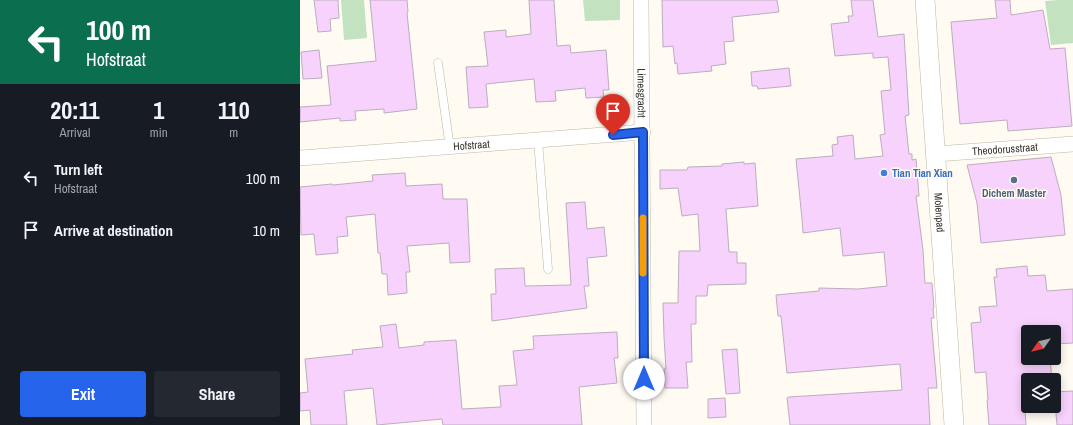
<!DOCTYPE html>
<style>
:root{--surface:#171b24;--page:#242831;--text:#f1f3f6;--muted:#9ea1a6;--accent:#2563eb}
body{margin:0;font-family:"Archivo Narrow",sans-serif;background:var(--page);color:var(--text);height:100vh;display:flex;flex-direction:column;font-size:15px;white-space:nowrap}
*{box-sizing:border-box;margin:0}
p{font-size:13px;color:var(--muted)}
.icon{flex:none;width:22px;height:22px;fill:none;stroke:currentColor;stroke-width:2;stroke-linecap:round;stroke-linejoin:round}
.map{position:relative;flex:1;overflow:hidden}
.drawer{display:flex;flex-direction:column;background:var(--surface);width:300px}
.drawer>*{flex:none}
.top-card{background:#0b6e4f;color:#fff;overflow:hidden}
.needle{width:26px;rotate:236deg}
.buttons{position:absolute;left:721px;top:325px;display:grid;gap:8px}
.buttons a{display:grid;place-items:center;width:40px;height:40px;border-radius:4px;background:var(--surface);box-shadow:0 2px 10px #0003;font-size:20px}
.pin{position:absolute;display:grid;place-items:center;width:34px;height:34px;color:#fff;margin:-41px -17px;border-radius:50% 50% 50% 0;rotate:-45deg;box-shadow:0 0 4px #0007}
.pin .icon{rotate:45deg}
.me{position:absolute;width:44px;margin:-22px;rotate:0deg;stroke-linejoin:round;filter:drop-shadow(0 0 3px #0008)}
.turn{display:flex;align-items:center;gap:14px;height:84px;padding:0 20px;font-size:18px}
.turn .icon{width:52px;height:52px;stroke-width:2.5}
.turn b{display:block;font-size:28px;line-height:34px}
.eta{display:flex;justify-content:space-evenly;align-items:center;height:68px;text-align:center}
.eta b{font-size:24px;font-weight:700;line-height:28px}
.action{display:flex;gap:8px;margin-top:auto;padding:8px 20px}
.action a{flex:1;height:46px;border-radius:4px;background:var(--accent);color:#fff;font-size:16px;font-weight:700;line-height:46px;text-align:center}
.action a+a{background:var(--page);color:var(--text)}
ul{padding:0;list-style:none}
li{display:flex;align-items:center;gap:12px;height:52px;padding:0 20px}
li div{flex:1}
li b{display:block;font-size:15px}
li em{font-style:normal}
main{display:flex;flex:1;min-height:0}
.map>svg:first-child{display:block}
</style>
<main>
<section class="drawer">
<div class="top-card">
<div class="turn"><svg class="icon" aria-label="left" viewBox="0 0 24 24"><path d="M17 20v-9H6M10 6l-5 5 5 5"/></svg><div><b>100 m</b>Hofstraat</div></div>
</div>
<div class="eta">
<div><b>20:11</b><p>Arrival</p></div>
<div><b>1</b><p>min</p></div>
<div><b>110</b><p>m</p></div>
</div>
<ul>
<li><svg class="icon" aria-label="left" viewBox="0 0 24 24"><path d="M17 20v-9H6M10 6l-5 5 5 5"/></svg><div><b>Turn left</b><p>Hofstraat</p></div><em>100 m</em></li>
<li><svg class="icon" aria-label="arrive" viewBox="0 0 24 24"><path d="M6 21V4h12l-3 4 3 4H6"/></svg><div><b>Arrive at destination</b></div><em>10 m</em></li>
</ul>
<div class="action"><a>Exit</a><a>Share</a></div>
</section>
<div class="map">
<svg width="773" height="425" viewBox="0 0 773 425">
<rect width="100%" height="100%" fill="#fffbf3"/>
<path fill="#c2e2c0" d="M41,0h23l3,38 -23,2z
M283,0h37v20l-35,1z
M759,0h14v43l-22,2 -6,-44z"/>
<path fill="#f7d2fd" stroke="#bcadbe" d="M14,0h24l1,18 -9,1 1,12 -13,1z
M70,0h37l1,12 -1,1 10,96 -33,4v-4l-29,2 1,9 -16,1v-3l-40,4v-15l31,-2 -4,-39 49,-5z
M229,0h25l3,46 13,-1 1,8 35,-3 3,40h-6l1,7 -18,1 -1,-10 -30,3 1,10 -20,1 -2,-23 -48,5 2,23 -19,1 -3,-41 22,-1 -4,-34 22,-2v7l25,-3z
M362,0h115l2,12 -47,5 2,24 -10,1 2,22 -15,2 1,5 -34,3 -1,-11 -2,1 -2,-18 -10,1z
M551,0h22l5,37 26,-3 5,81 -4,1 4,38h3v6l4,-1 3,37h-3l7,54 2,33h7l2,25h-1l1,10h-3l6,70h-9l2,37h-140l-3,-27 2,-1 113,-7 -2,-26 -113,9 -6,-57h-3l-2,-21 43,-4v-3l39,1 29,-3 -3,-34 -41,4 -3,-28 -37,5 -1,-14 -6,-60 37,-3 -1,-11 6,-1 -1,-7 16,-2 2,24 28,-3 -3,-21 5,-1 -4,-43 10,-1 -3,-33 -15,1v-5l-38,3 -4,-32 18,-2 -1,-6h5z
M695,0h15l1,15 32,-5 7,39 15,-1 7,78 -64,5 -1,-11 -47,4 -9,-102 46,-4z
M19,50l3,28 -19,1 -2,-27z
M489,68l2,18 -33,3 -1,-3h-5l-1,-14z
M751,157l10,38 4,40 -84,8 -4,-40 -10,-38z
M444,162v2l11,-1 3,43 -32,3 3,43h8v11h9v21l-38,1 -1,11h-11v28h-5l1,38h-6l2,26h-23l-1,-19h2l-2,-32 -1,-34h15l1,-52h21l-2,-37 -16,2 -4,-28 -18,1v-19h27l1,-3 34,-1v-2z
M105,173l1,13 36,-2 1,15h24l3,63 -20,1 -1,-20 -42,3 3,26h-4l1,21 -19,2 -1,-21h-5l-2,-21h-2l-3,-39 -29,3 2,19 -11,1 1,16 -22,2 -2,-21 -13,1 -1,-48 32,-3 1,1 40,-4 -1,-6z
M285,202l2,27 17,-2 3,29 -20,2 2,28h-5l3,22 -95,13 -1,-27h5l-1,-25 29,-1 1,18 46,-1 -5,-82z
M727,266l1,10 17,-1 2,16 26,-2v54l-19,1v-12h-26v26h22l2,22h-29l3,45h-37l-2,-25h1l-2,-28 -11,1 -4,-50 10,-1 -2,-15 18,-1 -3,-29h3l-1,-8z
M96,324l3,24 25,-3v-3l32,-2 6,69 39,-2 -2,-21 18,-1 -4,-34 21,-2 -1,-13 84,-4 1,26h-4l3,25 -38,4 3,38h-139l-1,-6 -65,6 -4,-37 -29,3 3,34h-36l-1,-15 -10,1v-18l8,-1 -3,-33 48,-5 -1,-4 31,-3 -3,-21z
M437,349l3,44 -14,1 -4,-44z
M773,391v34h-16l-3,-33z
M425,398l1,19 -18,1v-19z"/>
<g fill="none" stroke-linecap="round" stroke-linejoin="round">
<g stroke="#bfb7a3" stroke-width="9">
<path id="service" d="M138,63l12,85
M238,140l10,129"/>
</g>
<g stroke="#bfb7a3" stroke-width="16">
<g id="minor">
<path id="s1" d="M341,0l3,425"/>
<path id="s2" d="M636,154l137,-10"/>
<path id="s3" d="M0,158l343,-26"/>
</g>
</g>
<g stroke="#bfb7a3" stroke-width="20">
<g id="tertiary">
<path id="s4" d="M625,0l29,425"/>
</g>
</g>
<use href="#service" stroke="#fff" stroke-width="8"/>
<use href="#minor" stroke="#fff" stroke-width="15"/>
<use href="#tertiary" stroke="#fff" stroke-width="19"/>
</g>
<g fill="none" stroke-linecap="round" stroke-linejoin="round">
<g stroke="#184099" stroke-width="10">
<path id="route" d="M313,135l30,-3 1,247"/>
</g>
<use href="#route" stroke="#2563eb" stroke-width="7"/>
<path stroke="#f59e0b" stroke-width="7" d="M343,218v55"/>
</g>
<circle fill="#3f7fe0" stroke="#fffbf3" stroke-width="1.5" cx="584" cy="173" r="4"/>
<circle fill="#5c6f8a" stroke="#fffbf3" stroke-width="1.5" cx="714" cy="180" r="4"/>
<g text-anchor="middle" stroke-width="3" stroke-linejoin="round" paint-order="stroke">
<g font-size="11" fill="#37342c" stroke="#fffbf3">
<text dy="4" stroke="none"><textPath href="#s1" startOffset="93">Limesgracht</textPath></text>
<text dy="4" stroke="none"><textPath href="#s3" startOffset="172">Hofstraat</textPath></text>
<text dy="4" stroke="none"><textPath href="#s2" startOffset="69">Theodorusstraat</textPath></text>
<text dy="4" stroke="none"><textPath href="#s4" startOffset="213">Molenpad</textPath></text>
</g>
<g font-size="11" font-weight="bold" fill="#366cbe" stroke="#fffbf3" text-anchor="start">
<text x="592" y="177">Tian Tian Xian</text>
</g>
<g font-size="11" font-weight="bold" fill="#4e5e75" stroke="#fffbf3">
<text x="714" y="197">Dichem Master</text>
</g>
</g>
</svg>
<div class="buttons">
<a><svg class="needle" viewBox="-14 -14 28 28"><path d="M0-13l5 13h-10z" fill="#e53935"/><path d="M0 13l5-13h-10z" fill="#9ea1a6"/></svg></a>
<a><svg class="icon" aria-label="layers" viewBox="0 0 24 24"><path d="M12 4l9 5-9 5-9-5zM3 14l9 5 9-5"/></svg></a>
</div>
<div class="pin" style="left:313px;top:135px;background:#d93025"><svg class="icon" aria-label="arrive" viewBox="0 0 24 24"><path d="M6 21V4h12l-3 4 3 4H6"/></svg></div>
<svg class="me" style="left:344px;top:379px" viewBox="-20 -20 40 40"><circle r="19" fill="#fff"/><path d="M0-13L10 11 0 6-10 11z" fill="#2563eb"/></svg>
</div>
</main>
